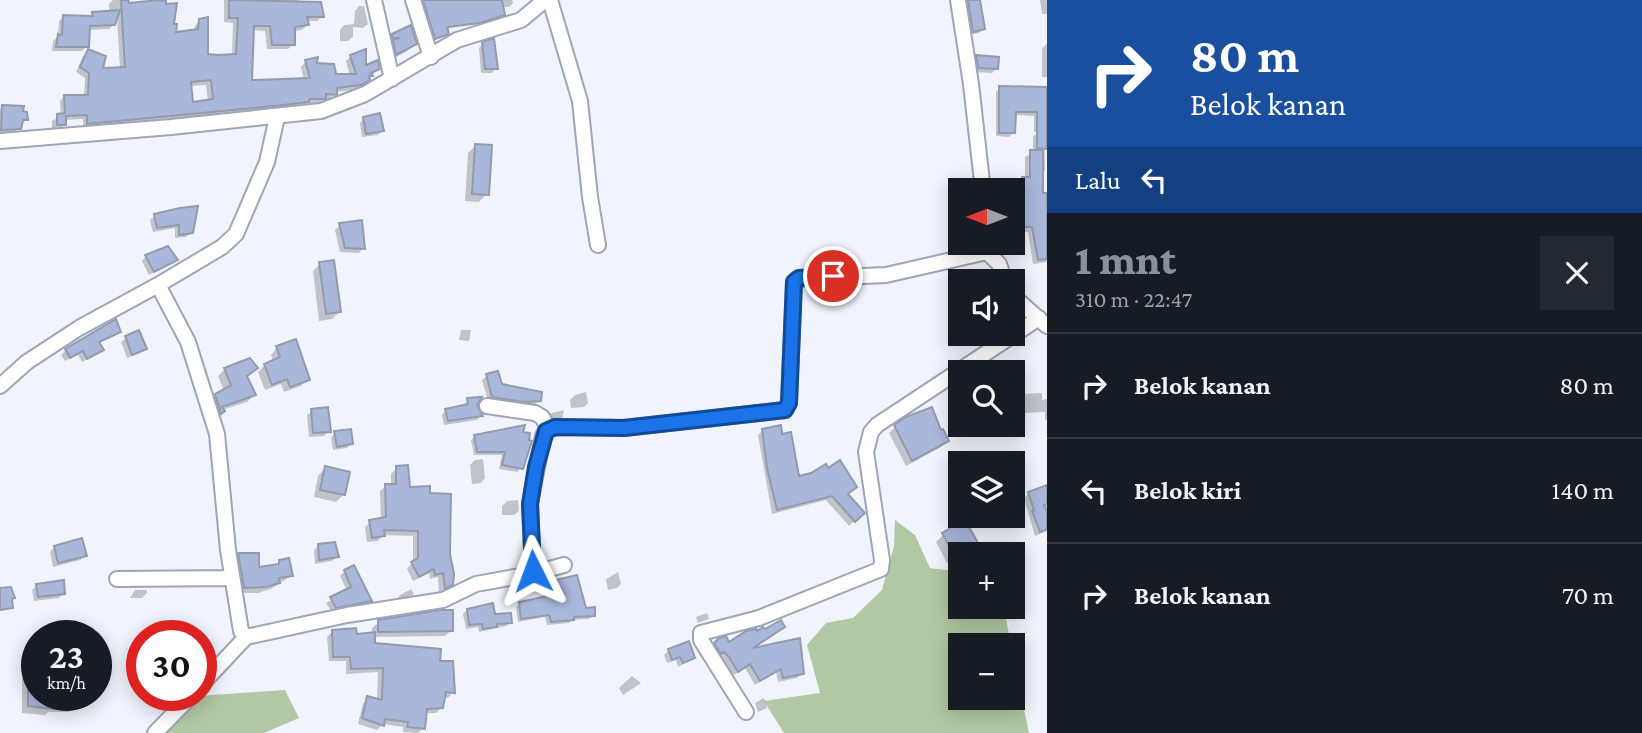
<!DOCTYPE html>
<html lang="id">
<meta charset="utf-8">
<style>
:root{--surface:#171b24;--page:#242831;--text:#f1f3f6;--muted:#9ea1a6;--line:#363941;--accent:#8c9099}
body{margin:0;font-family:"Crimson Pro",serif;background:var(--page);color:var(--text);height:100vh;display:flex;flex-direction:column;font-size:26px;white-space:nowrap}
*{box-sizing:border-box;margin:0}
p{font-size:23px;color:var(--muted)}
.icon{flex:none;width:38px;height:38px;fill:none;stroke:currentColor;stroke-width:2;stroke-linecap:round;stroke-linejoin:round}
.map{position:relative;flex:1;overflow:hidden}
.panel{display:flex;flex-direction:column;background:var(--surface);width:595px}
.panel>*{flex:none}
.guide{background:#1a4fa0;color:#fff;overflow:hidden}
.needle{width:46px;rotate:270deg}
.tools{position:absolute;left:948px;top:178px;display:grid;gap:14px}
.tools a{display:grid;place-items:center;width:77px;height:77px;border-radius:0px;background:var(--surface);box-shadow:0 4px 18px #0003;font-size:35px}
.speed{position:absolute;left:21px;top:620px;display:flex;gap:14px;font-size:35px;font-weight:700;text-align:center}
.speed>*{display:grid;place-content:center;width:91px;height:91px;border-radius:50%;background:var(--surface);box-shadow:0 4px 18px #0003;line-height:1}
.speed small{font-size:18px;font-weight:400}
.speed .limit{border:10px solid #d22;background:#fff;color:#111}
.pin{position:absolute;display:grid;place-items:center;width:60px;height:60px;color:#fff;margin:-30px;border:4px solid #fff;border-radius:50%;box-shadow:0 2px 7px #0007}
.me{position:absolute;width:77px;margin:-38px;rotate:357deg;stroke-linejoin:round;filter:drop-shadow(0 0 5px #0008)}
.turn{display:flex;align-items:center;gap:24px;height:147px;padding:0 28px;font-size:32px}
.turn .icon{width:91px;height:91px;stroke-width:2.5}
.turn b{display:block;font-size:49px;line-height:60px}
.then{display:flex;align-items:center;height:66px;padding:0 28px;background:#0003;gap:14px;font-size:26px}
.round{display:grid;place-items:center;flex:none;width:74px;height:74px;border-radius:0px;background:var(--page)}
.overview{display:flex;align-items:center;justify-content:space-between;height:119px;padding:0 28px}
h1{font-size:42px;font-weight:800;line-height:52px;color:var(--accent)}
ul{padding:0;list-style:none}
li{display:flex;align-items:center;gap:21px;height:105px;padding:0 28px;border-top:2px solid var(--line)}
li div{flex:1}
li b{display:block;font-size:26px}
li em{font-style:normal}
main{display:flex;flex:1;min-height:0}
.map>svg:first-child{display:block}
</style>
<main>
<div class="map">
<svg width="1047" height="733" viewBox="0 0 1047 733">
<rect width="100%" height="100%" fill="#f1f4fc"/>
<path fill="#b2c7a3" d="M895,520l20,15 15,33 31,4v35h43l7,39h-50v52h52v-41l16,76h-245l-20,-32 56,-8 -13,-48 19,-22 27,-5 29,-28 12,-44z
M285,690l14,28 -35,15h-99l32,-37z"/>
<path fill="#0003" fill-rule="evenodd" d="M113,0h14l1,5 20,-4 17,1 10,32 19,-2 1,-6 5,-5 7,35h25l1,-33 -9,-1v-22h74v3l24,13 -5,5h-11l1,4 -5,5 -9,1v13l-5,5h-21l-2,-18 -13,-1 -1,52 53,-2 -3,-13 5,-6 29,14 15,1 -4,-15 5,-5 13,11 14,2 -15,16 -9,5 -19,2 -5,7h-6l-6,5 -12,-1 -3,3 -35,5 -185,17v-9l-19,1v5l-5,5h-7v-9l9,-5 -1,-15 4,-5 20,1 1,-19 -9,-6 7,-16 5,-5 13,19 19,-1 -3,-54 -3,9 -5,5 -21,1 -1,16 -5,5h-30l1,-10 5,-4 1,-16 5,-5 25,2 4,-5 16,-1v-8zM206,85l2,16 -16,3 -2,-18z
M433,0h79l1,3 -4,4h-7l1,7 -4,4 -53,11 1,4 -4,4 -11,4 -11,-35z
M962,0h16l5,29 -4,4 -10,2z
M1040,0h7v40v-26h-5z
M359,6h5l4,18 -5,4 -10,-1v10l-5,4h-8v-11l4,-5 10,-1 1,-13z
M410,27l5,17 -8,7 -18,10 -3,-12 5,-5 -6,-1 8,-7z
M483,44l13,24 -4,5h-11l-2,-25z
M1046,44h1v33h-5v-28z
M977,57l20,11 -5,5 -18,-1 -2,-10z
M1000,88l47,1v42h-3l1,39 -3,3v22l5,9v58l-14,2 -5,-32h-9l-1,-48 7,-5v-22l8,-5v-15l6,-6 -5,1v-16l-20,-1 -1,18 -4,4 -13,-1v-44z
M3,106l18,6 5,8 -11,12 -15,1v-24z
M364,118l18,13 -4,4 -16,2 -2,-14z
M476,145l11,49 -8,8 -14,-1 3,-48z
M196,208l-5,24 -5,5 -11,1v-10l-22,4 -3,-12 5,-5z
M340,225l23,23 -4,5 -19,-1 -5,-22z
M994,243h6v8h-3z
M146,256l30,4 -27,15 -7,-14z
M320,264l19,48 -7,7 -13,2 -6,-50z
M461,330h10l-2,11 -10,-1z
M119,331l-21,13 4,6 -20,12 -4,-8 -13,7 -4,-6 5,-5z
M126,338l19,11 -5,4 -13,5 -6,-16z
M277,348l31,31 -7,7 -17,6 -3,-8 -16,6 -7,-18 7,-7 8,-3 -2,-7z
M250,360l-5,17 9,18 -7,7 -25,8 -6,8 -7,-16 15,-11 -6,-15 7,-7z
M487,376l14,10 38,14 -5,5h-15l-31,-4 -6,-21z
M586,392l2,11 -4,4 -13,1 -1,-8 5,-5z
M1042,393v7l5,-1v21h-2v-8l-20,1v-8h-6v-7l5,-4z
M468,400l13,16 -4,4 -33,5 -2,-10 4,-5 17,-4z
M564,410l-2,9h-10l-4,-5z
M312,411l17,20 -5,5 -15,1 -2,-22z
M895,427l45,6 7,8 -6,6 -35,19 -17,-33z
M763,430l35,48 48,17 16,18 -13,13 -23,-26 -54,14 -14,-79z
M335,433l16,10 -4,5 -14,2 -2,-12z
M521,433l9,9 -2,11 -10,19 -19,-3 3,-14h-28l-3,-15 4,-4z
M483,459l2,19 -4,5 -9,1 -2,-19 5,-5z
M325,468l19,26 -8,8 -22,-5 4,-21z
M397,468l51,86 3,30 -12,9 -1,-16 -8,2 -1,-6 -16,8 -6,-12 6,-7v-26l-30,-1 -5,6 -11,1 -2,-15 5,-5 11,-2 -1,-29 6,-6h5v-11z
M1047,492v39l-12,5 -11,-38 5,-5z
M518,500l1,11 -5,4h-12v-9l5,-5z
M943,535l33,8 -7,7 -22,13 -11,-21z
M319,545l18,12 -5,4 -17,3 -1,-14z
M54,547l31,9 -5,4 -27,7 -3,-15z
M239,555l18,13 18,-2 5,-5 11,15 -20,13 -13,4h-20l-5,-32z
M345,571l25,30 -5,4 -34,6 -5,-8 21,-12 -7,-15z
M618,572l3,12 -4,4 -9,2 -2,-11z
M557,581l36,34 -4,4 -17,1 -3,3 -22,2 -2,-8 -27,5 -2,-15 3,-4 26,-4 4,-7 6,-1 -2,-6z
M37,585l26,8 -4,5 -25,3 -2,-11z
M411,589l3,5 -5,5 -13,2 4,-6z
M135,590h12v3l-5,5h-12z
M467,610l27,6 16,6 -4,4 -27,6 -1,-5 -12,2 -3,-15z
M707,613l2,6 -11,4 -2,-6z
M379,622l73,8 -7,6 -72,1v7l65,18 15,30 -5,6 -5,-1 -2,11 -5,5h-11l-2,15 -5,5 -15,-1v-5l-20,-3 -6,6 -19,-6 5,-20 5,-6 9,3 1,-29 -32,2v-13h-17l-2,-24 5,-5 23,4 17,-2v-6z
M764,632h14l-28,18 52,23 -5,5 -19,4 -2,-10 -21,13 -10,-17 -13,8 -20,-29 6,-6 11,4z
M669,650l24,8 -15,9 -2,-7 -9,3 -3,-8z
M37,661v34h39v10l-7,7h-21l-3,3 -23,-2v-35l7,-7h4v-6z
M632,676l9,7 -18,12 -4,-7z
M764,698l3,10 -9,4 -3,-9z"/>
<path fill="#a9b7db" stroke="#939aac" stroke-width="2" fill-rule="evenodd" d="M121,0h7l1,3 30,-3 7,1v3l11,-1 -3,21h3l-1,8 22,-3 1,-10 9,-2v37l10,1 18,-1 2,-36h-9v-18l92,2 3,15h-17l2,8 -14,2v18h-23l-2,-19h-16l-2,54 58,-2 -5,-18 13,-3 -1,6 17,1 2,10h20l-6,-19 16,-6v16l12,-5 2,9 -9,4 2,3h-4l1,4 -9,5 -24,3v7l-11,-1v5h-16l-1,3 -35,4 -187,18v-9l-21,1v9h-9v-11l8,-1 -1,-18h24l1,-22 -9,-6 8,-18 18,7 -3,12 22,-1zM211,80l2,19 -20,3 -2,-20z
M423,0h79l3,15 -25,8 -33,4 2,7 -14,5z
M968,0h12l5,29 -12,3z
M120,10l-5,15 -25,1 -1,21h-33l2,-13 4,1 1,-20 30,1 -1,-4z
M411,25l6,19 -21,11 -3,-15 7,-2h-8v-4z
M494,38l4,31h-13l-3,-27z
M976,55l23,2 -1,12 -20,-1z
M999,86l48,1v62l-10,-1v-36h-21l-1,21h-16z
M2,105l22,1 -1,5 4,1 1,8h-5l-2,9 -20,1z
M380,113l4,18 -18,3 -3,-17z
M475,144l17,1 -3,50 -17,-1z
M1030,150h13v43h4v66l-9,1 -6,-33h-8l-2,-50h8z
M198,206l-5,27 -14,2v-10l-22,3 -3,-14 26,-6z
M362,220l3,29 -20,-1 -6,-25z
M168,246l10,14 -24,12 -9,-17z
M334,260l7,52 -15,2 -7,-52z
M116,319l5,13 -22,10 5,8 -17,9 -4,-8 -13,7 -5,-9z
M139,330l8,19 -15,6 -7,-19z
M296,339l14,41 -20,7 -3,-8 -15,6 -8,-21 16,-7 -4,-11z
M250,358l8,10 -11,8 9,19 -34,12 3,4 -4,3 -6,-20 16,-9 -7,-17z
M498,371l4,13 40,8 -1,9 -17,1 -32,-5 -6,-23z
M482,397l-5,8 6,11 -35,5 -3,-12 23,-5 -1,-6z
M328,407l3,25 -18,1 -2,-24z
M932,407l9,23 2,-1 6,12 -37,20 -18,-36 12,-8z
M525,425l-2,7 7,1 -1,7 3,1 -9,28 -21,-4 3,-13h-28l-3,-17z
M781,425l1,9 9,-2 8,44 12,-3 15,-9 2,4 12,-8 17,27 -9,7 17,19 -10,9 -23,-26 -55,14 -10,-42 -5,-39z
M351,429l2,15 -16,3 -3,-16z
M408,465l2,22 20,-1v7l21,1 -1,60 4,20 -1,11 -8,4 -2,-16 -8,2 -1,-6 -15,8 -8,-15 7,-4v-27l-34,-1 1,6 -13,2 -3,-18 17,-3 -1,-33h11v-18z
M325,466l25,6 -5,23 -25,-5z
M1047,485v19l-3,1 3,7v17l-7,3 -8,-21 2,-1 -6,-18z
M965,520l13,23 -23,14 -13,-24z
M82,538l5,18 -29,7 -4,-17z
M335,542l4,15 -20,3 -1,-16z
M238,553h21v14l20,-3v-4l10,-2 4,18 -14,2 1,5 -14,4 -22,1z
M354,565l18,36 -36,7 -6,-11 21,-10 -7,-17z
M577,575l9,33 9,-1v9l-21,1v3l-23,2 -2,-7 -28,4 -2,-17 29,-6v-6l10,-1 -2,-9z
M64,580l1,14 -27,3 -2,-13z
M11,587l4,11 -3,1 1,9 -13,2v-22z
M493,603l2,11 16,-1 1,10 -15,1v3l-14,2 -1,-5 -13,1 -2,-16z
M441,610h12v21l-75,1v-12z
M781,620l4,7 -32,21 47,-10 4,36 -21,4 -2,-9 -21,12 -10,-17 -12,8 -9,-15 -5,-5 -3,2 -7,-11 5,-5 7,-2 3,6 17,-11 10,-2 1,2 6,-4 2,2z
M356,628l1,6 18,-2v11l66,6 -1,12h13l2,32 -9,-1 -3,16 -16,1 -2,20 -18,-2 1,-5 -23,-3 -1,7 -22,-8 5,-22 15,4 1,-32 -32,1 -1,-12h-17l-1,-27z
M689,641l6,17 -12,5 -3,-6 -8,3 -4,-11z
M28,674h9v21h41v11h-24v3l-26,-3z"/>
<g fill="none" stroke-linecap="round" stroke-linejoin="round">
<g stroke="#9ea5b7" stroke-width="18">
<path id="minor" d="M374,0l18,79
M413,0l18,57
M550,0l30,101 10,96 8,48
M958,0l13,84 12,107
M0,141l171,-14 150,-16 44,-17 92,-54 64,-20 24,-20
M987,245v7l12,12 6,18
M158,285l30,57 29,92 11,116 13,81 5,6
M1013,296l34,30
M0,386l27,-24 52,-34 79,-43 64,-38 14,-13 31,-72 10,-45
M487,406l48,7 7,4 7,12
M531,574l33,-9
M117,579l115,-1
M201,685l45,-48 101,-22 96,-15 33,-16 55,-10 2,-8 -3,-62 13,-68 3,-5 9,-4 68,1 162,-18 4,-7 5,-121 3,-3 89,-4 101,-23
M746,712l-45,-72v-7l58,-15 122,-49 1,-9 -16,-108 5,-20 6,-7 162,-107
M155,733l37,-38"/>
</g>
<use href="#minor" stroke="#fff" stroke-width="14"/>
</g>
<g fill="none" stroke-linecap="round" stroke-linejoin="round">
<g stroke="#114b97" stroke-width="18">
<path id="route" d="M533,571l-3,-67 6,-37 10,-36 9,-4 69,1 161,-18 4,-7 5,-121 5,-4 34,-2"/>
</g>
<use href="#route" stroke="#1a73e8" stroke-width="12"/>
</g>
</svg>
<div class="tools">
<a><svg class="needle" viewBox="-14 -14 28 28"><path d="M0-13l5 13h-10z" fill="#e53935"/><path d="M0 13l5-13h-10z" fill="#9ea1a6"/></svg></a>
<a><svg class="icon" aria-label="sound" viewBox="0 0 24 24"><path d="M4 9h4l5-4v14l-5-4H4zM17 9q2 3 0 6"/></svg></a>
<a><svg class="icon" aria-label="search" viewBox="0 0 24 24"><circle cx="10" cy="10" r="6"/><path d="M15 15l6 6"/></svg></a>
<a><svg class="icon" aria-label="layers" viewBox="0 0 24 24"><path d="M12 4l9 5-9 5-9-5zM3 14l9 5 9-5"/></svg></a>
<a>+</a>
<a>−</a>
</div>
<div class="speed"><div>23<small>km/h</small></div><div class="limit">30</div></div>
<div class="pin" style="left:833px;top:276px;background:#d93025"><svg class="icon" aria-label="arrive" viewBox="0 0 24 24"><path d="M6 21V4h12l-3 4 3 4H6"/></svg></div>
<svg class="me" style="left:533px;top:571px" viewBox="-20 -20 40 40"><path d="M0-17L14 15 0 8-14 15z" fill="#1a73e8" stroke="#fff" stroke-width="4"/></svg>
</div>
<section class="panel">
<div class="guide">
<div class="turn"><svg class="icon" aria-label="right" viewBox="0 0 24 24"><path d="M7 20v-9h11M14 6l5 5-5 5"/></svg><div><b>80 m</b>Belok kanan</div></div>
<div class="then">Lalu<svg class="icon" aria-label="left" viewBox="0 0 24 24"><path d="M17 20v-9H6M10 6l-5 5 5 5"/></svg></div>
</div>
<div class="overview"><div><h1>1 mnt</h1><p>310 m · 22:47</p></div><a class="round"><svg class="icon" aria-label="close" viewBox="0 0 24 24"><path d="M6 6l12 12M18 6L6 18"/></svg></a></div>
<ul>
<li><svg class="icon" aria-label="right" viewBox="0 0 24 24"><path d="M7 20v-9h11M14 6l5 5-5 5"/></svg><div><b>Belok kanan</b></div><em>80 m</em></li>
<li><svg class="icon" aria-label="left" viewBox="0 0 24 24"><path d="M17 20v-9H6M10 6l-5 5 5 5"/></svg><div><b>Belok kiri</b></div><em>140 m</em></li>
<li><svg class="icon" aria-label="right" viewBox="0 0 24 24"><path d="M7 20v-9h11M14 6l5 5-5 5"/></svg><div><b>Belok kanan</b></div><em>70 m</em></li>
</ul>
</section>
</main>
